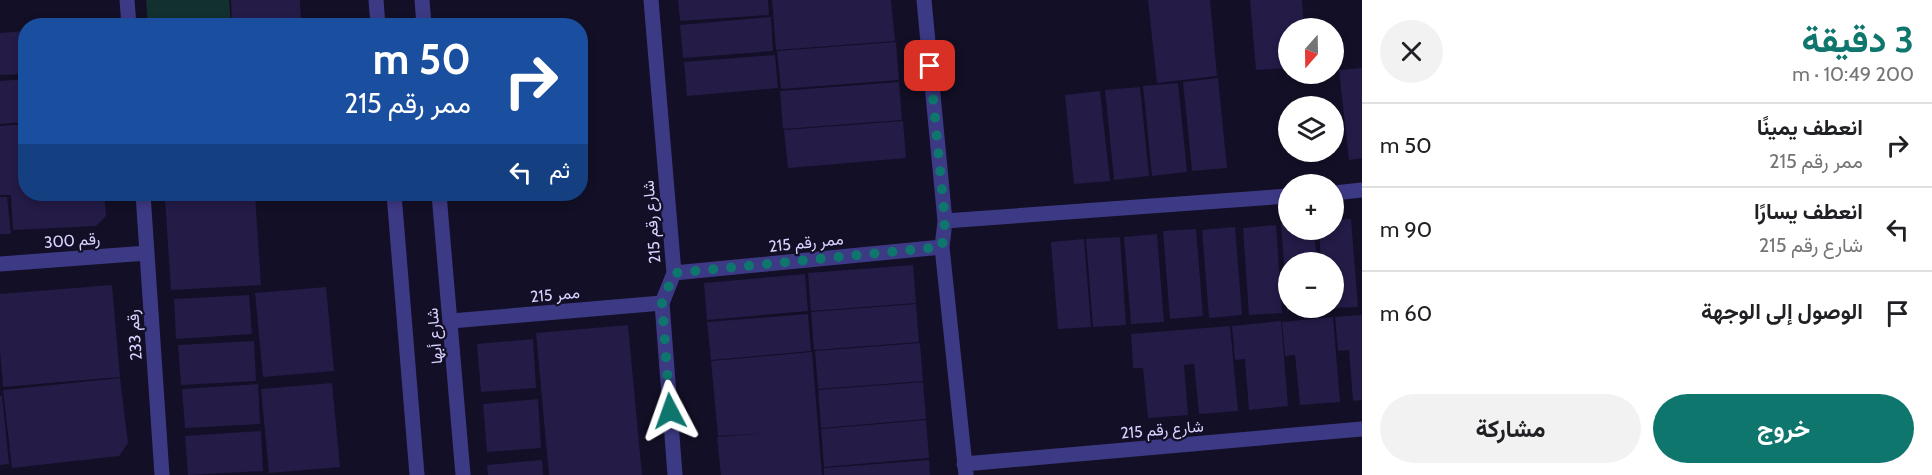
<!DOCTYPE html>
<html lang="ar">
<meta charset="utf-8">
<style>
:root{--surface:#fff;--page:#f2f2f2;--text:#202124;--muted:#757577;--line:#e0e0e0;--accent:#0f766e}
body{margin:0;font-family:Cabin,Vazirmatn,sans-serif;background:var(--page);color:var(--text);direction:rtl;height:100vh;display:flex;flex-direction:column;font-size:22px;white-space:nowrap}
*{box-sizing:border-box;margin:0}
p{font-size:20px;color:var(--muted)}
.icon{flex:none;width:33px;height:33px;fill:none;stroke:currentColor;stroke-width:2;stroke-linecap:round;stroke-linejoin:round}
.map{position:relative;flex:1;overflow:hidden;direction:ltr}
.details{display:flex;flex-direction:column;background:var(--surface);width:570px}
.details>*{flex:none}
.guide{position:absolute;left:18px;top:18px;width:570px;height:183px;border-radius:24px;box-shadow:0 3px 9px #0003;direction:rtl;background:#1a4fa0;color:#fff;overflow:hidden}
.needle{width:39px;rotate:200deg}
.buttons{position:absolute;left:1278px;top:18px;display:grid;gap:12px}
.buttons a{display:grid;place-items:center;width:66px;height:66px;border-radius:50%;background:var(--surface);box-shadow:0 3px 9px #0003;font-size:30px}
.pin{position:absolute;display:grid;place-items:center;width:51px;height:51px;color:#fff;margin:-26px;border-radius:12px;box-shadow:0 3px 9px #0006}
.me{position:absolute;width:66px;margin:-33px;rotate:356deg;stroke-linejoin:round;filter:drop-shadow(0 0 4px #0008)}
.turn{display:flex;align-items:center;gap:21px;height:126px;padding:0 18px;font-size:27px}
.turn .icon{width:78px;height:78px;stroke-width:2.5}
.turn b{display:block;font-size:42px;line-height:51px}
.then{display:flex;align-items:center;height:57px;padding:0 18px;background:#0003;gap:12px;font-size:22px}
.round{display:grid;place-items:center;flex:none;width:63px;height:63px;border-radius:32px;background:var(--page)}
.head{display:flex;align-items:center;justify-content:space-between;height:102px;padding:0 18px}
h1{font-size:36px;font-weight:700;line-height:45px;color:var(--accent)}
.action{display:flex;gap:12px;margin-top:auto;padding:12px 18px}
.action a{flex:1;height:69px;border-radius:36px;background:var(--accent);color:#fff;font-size:24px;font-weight:700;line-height:69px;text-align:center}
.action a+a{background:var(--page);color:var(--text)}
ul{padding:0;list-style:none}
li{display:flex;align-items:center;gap:18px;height:84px;padding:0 18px;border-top:2px solid var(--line)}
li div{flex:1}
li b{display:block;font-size:22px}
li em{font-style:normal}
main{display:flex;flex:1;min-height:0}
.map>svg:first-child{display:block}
</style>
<main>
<section class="details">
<div class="head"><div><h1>3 دقيقة</h1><p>200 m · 10:49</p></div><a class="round"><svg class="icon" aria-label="close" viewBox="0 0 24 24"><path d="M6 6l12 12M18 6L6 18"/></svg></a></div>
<ul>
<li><svg class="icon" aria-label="right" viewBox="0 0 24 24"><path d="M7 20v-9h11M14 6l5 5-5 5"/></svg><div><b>انعطف يمينًا</b><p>ممر رقم 215</p></div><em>50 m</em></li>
<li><svg class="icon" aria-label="left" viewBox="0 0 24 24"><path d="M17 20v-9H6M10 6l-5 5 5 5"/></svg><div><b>انعطف يسارًا</b><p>شارع رقم 215</p></div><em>90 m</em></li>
<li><svg class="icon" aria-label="arrive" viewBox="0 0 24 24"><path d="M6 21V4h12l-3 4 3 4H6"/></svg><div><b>الوصول إلى الوجهة</b></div><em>60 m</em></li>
</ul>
<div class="action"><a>خروج</a><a>مشاركة</a></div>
</section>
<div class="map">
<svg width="1362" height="475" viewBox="0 0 1362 475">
<rect width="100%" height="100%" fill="#130f26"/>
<path fill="#12302f" d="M146,0h83l2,25h-83z"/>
<path fill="#241b47" d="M231,0h69l1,26h-69z
M678,0h90l1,15 -89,6z
M772,0h119l4,41 -119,9z
M1148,0h62l7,76 -60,7z
M1250,0h52l2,28h-16v40l-32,2z
M771,17l2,34 -90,7 -3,-33z
M26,31v43l-26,1v-42z
M896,42l3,38 -118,9 -4,-38z
M775,55l3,33 -91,8 -3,-34z
M1362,68v90l-13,2 -10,-90z
M1218,78l9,90 -35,3 -9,-89z
M26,79v43l-26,2v-43z
M899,82l3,38 -119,9 -3,-38z
M1178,83l9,89 -35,4 -9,-90z
M1140,87l9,89 -35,4 -9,-90z
M1100,91l10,90 -36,3 -9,-89z
M903,121l3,37 -118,10 -4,-38z
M26,124v70h78l2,22 -10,10 -83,4 -2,-35h-11v-69z
M165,194h17v1l-17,1z
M255,194l6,91 -90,5 -6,-92z
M0,197h7l4,37h-11z
M1351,219l7,88 -24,1v-46h-13l-2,-32h15v-10z
M1288,223v7h26l3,32h-29v41h-1l-6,-79z
M1276,225l6,88 -33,2 -6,-87z
M1235,227l7,88 -33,3 -7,-88z
M1196,229l7,87 -33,3 -7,-88z
M1157,234l7,88 -33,2 -7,-87z
M1120,237l6,88 -33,2 -7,-88z
M1084,239l7,88 -33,2 -7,-87z
M913,265l3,38 -105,8 -3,-38z
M805,274l3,37 -101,9 -3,-37z
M112,285l8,92 -117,10 -3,-37v-56z
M326,287l8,84 -71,6 -8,-84z
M249,295l3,39 -76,5 -2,-40z
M916,304l3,38 -105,8 -3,-38z
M1287,308h31v1l-31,2z
M808,314l3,37 -100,9 -4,-38z
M1362,315v85l-9,1 -4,-51 -11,1 -3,-34z
M1333,317l7,85 -40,3 -5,-50 -10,1 -3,-34z
M1281,321l7,85 -39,4 -4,-51 -10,1 -3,-34z
M628,325l14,150h-93l-13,-142z
M1230,326l8,85 -39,3 -5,-50 -10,1 4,50 -40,3 -5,-50h-10l-2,-34z
M533,339l3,49 -55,4 -4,-48z
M254,341l2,40 -75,4 -3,-40z
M920,343l3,38 -105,8 -3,-38z
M812,352l10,123h-101l-4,-38 51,-4 -50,3 -7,-75z
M120,378l8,65 -9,13 -107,12 -9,-78z
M923,382l3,37 -105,9 -3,-38z
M332,383l8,84 -71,6 -8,-84z
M258,384l2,40 -75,4 -3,-39z
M2,395l7,69 -9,1v-69z
M538,399l3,49 -54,4 -4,-48z
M926,420l3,38 -105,9 -3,-38z
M261,431l2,40 -75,4 -3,-39z
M542,460l1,15h-55l-1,-10z
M929,460l1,15h-106v-7z"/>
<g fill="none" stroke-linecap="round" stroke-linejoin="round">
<path stroke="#3d3a85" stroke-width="15" d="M127,0l2,26
M651,0l23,273 -12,30 13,172
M924,0l21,221 -3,26 24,228
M1334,193l28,-3
M143,194l19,281
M945,221l343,-25
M0,264l147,-11
M674,273l268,-26
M451,321l211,-18
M964,464l398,-35"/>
<path stroke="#3d3a85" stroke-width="15" d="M376,0l2,26
M422,0l2,26
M394,194l23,281
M439,194l24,281"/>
</g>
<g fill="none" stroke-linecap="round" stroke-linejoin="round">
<path stroke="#0f766e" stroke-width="10" stroke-dasharray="0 18" d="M670,411l-8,-108 12,-30 268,-26 3,-26 -15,-155"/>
</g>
<g text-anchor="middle" stroke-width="4.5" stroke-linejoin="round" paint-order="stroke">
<g font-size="16" fill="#d9d4ff" stroke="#130f26">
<text transform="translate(651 222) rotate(-95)" y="6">شارع رقم 215</text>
<text transform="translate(72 240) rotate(-4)" y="6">رقم 300</text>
<text transform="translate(806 242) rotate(-6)" y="6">ممر رقم 215</text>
<text transform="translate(555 294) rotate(-5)" y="6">ممر 215</text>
<text transform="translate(134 335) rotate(-94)" y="6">رقم 233</text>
<text transform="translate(434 336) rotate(-95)" y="6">شارع أبها</text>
<text transform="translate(1162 429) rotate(-5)" y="6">شارع رقم 215</text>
</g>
</g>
</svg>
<div class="buttons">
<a><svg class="needle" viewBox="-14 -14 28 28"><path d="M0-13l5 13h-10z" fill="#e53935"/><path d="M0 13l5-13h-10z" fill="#757577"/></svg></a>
<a><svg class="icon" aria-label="layers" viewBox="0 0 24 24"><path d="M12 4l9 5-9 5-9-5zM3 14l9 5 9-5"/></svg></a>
<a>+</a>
<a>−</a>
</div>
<div class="pin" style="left:930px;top:66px;background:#d93025"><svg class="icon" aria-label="arrive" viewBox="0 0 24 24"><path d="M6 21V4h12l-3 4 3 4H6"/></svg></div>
<svg class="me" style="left:670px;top:411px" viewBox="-20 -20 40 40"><path d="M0-17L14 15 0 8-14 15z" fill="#0f766e" stroke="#fff" stroke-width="4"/></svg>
<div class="guide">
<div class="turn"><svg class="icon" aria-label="right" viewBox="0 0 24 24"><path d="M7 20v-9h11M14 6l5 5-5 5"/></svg><div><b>50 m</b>ممر رقم 215</div></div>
<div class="then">ثم<svg class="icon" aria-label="left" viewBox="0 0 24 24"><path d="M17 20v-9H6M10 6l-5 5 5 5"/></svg></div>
</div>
</div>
</main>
